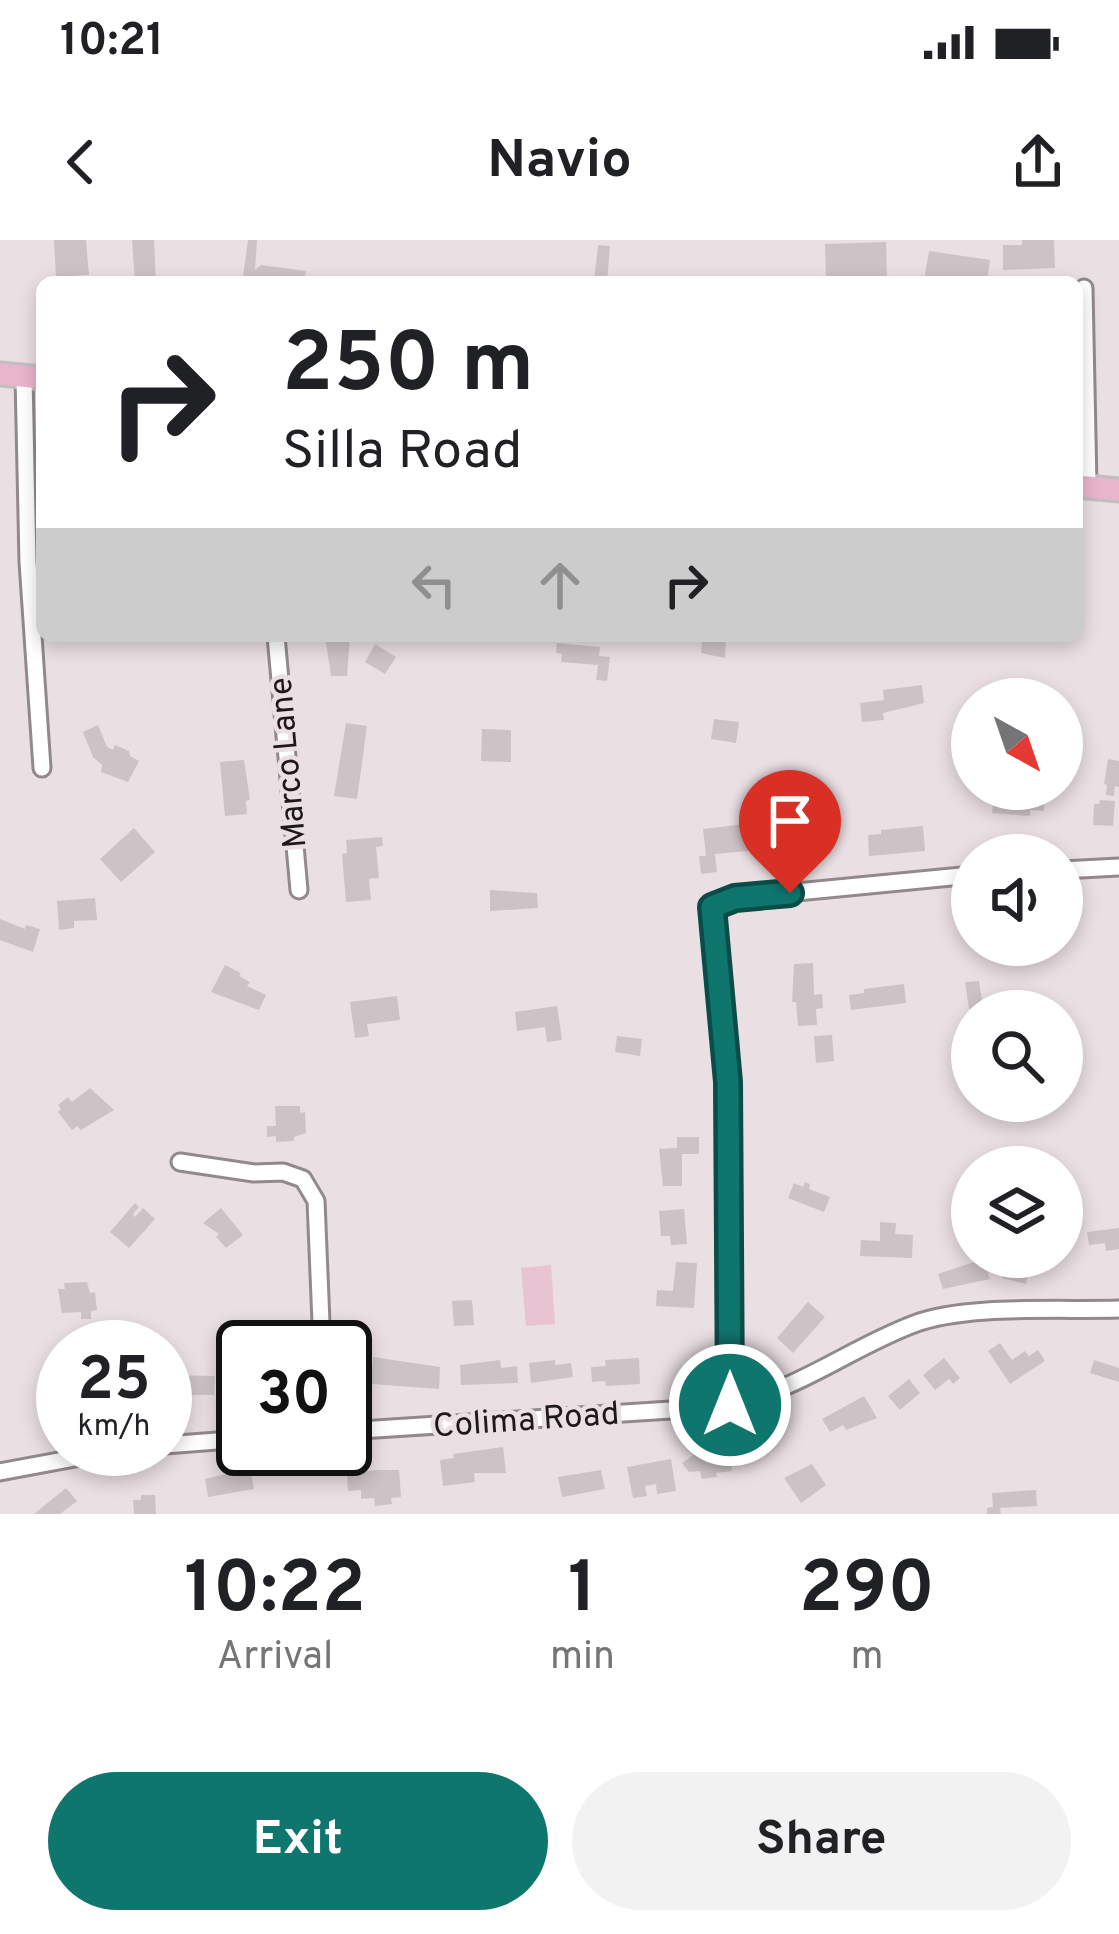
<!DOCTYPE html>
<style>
:root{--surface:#fff;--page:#f2f2f2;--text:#202124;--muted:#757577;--accent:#0f766e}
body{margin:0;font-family:Overpass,sans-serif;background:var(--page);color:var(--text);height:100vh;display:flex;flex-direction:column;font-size:45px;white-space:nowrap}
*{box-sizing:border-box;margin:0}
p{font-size:39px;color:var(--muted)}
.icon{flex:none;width:66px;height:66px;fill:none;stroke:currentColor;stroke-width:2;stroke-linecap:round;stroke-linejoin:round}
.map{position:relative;height:1274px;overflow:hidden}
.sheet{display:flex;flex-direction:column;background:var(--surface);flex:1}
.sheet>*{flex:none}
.top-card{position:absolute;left:36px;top:36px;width:1047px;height:366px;border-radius:18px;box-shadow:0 6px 18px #0003;background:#fff;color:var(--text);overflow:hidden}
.needle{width:78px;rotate:140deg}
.buttons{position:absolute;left:951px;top:438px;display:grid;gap:24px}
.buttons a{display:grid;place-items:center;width:132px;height:132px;border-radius:50%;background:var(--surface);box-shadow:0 6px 18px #0003;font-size:60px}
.speed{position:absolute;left:36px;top:1080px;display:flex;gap:24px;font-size:60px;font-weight:700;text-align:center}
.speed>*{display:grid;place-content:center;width:156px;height:156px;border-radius:50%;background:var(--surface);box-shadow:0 6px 18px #0003;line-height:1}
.speed small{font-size:30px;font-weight:400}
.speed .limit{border:6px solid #111;border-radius:18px;background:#fff;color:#111}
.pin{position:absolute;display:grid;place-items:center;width:102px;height:102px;color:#fff;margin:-123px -51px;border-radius:50% 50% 50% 0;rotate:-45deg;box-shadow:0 0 12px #0007}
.pin .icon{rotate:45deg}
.me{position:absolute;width:132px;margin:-66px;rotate:0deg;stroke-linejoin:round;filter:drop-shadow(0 0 9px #0008)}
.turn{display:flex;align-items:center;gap:42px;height:252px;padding:0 48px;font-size:54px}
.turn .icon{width:156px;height:156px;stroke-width:2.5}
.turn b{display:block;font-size:84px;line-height:102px}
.lanes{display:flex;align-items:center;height:114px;padding:0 48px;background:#0003;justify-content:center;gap:60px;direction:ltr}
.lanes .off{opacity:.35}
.eta{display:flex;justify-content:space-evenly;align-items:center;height:204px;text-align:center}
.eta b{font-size:72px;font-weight:700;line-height:84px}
.cta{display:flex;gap:24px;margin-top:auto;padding:24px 48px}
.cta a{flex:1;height:138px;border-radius:72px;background:var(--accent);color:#fff;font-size:48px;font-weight:700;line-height:138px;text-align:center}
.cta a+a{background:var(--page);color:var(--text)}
.status{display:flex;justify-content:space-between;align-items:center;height:84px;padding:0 60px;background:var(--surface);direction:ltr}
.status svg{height:33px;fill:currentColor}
header{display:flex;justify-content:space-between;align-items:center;height:156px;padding:0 48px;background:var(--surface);font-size:54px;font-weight:700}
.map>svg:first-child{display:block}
</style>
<div class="status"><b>10:21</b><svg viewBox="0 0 49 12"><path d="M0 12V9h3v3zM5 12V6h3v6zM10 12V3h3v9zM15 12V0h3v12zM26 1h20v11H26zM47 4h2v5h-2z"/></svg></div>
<header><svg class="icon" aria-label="back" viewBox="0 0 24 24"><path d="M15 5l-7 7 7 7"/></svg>Navio<svg class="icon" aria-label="share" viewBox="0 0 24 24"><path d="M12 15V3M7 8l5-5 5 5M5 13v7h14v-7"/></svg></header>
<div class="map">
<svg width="1119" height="1274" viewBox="0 0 1119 1274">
<rect width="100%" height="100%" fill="#eadfe3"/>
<path fill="#e8c3d2" d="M551,1025l4,59 -29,2 -5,-58z"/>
<path fill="#cdc3c7" d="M54,0h32l3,35 -33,2z
M132,0h22l2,42h-21z
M248,0h9l-2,30 6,-5 45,6 -2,11h-69v-5h8z
M1022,0h32l1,28 -52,2v-25h19z
M886,2l1,37 -61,2 -1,-37z
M598,5l12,1 -3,36h-13z
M929,11l61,9 -3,22 -63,-1z
M325,396h25l-3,40h-16z
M693,396h33l-1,22 -24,-5 1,-11 -10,-1z
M557,403l43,4 -1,9 11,1 -3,24 -11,-1 2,-15 -37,-3 1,-8 -6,-1z
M375,404l21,13 -11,17 -20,-12z
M922,445l2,18 -41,10 1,7 -22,2 -2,-19 24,-3 -1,-10z
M714,479l25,3 -3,21 -25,-4z
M346,483l21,3 -10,73 -23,-3z
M98,485l9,22 6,3 2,-5 14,6 1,5 9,5 -11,21 -27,-10 1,-7 -9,-8 -10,-25z
M482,489l29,1v32l-30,-1z
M1108,519l11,2v26l-4,-1 -1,10 -8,-1 1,-10 -3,-1z
M244,520l6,40 -4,1 1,13 -22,2 -5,-54z
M994,553l51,3 -1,15 -14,-1v6l-38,-3z
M1100,560l15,1 -2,25 -20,-1 1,-21h5z
M746,584l2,27 -33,3 2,18 -16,2 -2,-18h7l-3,-27z
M923,586l2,25 -56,5 -1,-21 13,-1v-4z
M134,588l21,24 -34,30 -21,-23z
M382,597l1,9 -7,1 3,31 -10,1 2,21 -25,2 -4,-48 5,-1 -1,-13z
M490,650l47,3 1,15 -48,3z
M95,658l2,22 -23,1v7l-15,2 -2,-29z
M0,679l25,10 1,-4 14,4 -7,23 -33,-12z
M813,723l1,32 8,-1 1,14 -7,1 1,16 -19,1 -2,-24h-4l2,-38z
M225,725l16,8 -2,3 11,6 -3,4 19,9 -7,15 -48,-18z
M979,741l4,26 -14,2 -4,-27z
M904,744l2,19 -55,7 -2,-15 15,-2v-4z
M397,756l3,24 -33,4 2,12 -14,2 -5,-36z
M557,766l5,34 -15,2 -2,-15 -28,4 -2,-19z
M832,795l2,26 -18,2 -2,-27z
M617,796l25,3 -2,17 -25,-4z
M90,848l24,22 -33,20 -4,-4 -5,4 -14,-18 3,-3 -3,-4 10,-8 4,5z
M275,866h25v7l5,-1 1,21 -12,4v4l-18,1v-6l-9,1v-11h9z
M677,897h22v17h-17v32h-19l-4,-37 18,-1z
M805,942l5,2 -1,5 21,8 -6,15 -36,-14 6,-15 9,4z
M135,963l4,4 -6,7 2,3 8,-9 12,11 -26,29 -19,-16z
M221,968l22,27 -17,13 -10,-11 3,-3 -16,-11z
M684,969l3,35 -16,1 -1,-9h-9l-2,-25z
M880,982l16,1 -1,11 18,1 -1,23 -52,-2 1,-16 19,1z
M1119,988v21l-13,2 -1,-8 -16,2 -2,-13z
M1007,1017l24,3 -5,24 -24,-6z
M983,1019l7,20 -47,10 -5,-15z
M676,1022l21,1 -3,45 -38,-2 1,-16 16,1z
M87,1042l3,11 5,-1 2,18 -6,1v8h-10v-7l-19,1 -4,-24h7l-1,-6z
M472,1060l2,25 -20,1 -2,-25z
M808,1062l17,15 -32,36 -16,-15z
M1000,1103l12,17 13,-9 4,5 9,-6 7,11 -35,23 -22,-33z
M373,1117l67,10 -1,22 -68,-5z
M639,1118l1,26 -34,2 -1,-5 -13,1 -1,-15 15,-1 -1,-6z
M944,1118l16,20 -7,6 -4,-5 -14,11 -12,-15z
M500,1120l1,8 16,-2 1,17 -57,2 -1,-20z
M555,1120v5l16,-2 2,14 -42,6 -2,-20z
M1094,1120l25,8v14l-29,-9z
M167,1135l48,1 -1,19h-37v5h-10z
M909,1139l11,14 -20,17 -12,-14z
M864,1156l13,22 -31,12 -3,-5 -13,7 -8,-13z
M503,1207l3,26h-32l1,9 -32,4 -3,-26 14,-2 -1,-4z
M730,1209l2,22 -16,2 1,4 -15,2 -2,-8 -11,1 -7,-9 16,-11 2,5 6,-2 -1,-3z
M671,1219l5,32 -19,3 -1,-10 -11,2 2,10 -14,2 -6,-31z
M812,1224l14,21 -25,18 -17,-25z
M250,1228l4,21 -46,8 -3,-18z
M376,1230h23l2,27 -10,1 1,6 -17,2 -1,-8 -13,1v-9l-13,1 -1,-17z
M601,1230l4,19 -43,8 -4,-20z
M66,1248l11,13 -17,13h-26z
M1036,1250l1,16 -37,2 1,6h-14v-6l6,-1 -1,-14z
M141,1255h14l1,19h-22l-1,-14h8z"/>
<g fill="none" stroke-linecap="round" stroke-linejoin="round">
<g stroke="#92898c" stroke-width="21">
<path id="minor" d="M1084,48l4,199
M24,136l4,186 14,206
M276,396l23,254
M1062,630l57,-3
M180,922l74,11 29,-1 20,7 13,22 6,146
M730,1165l-2,-323 -16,-175 23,-9 237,-23
M345,1191l372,-24c80,-14 126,-56 197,-83 52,-20 147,-13 205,-15
M165,1205l78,-6
M0,1232l123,-23"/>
</g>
<g stroke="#c0bfbf" stroke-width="27">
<path id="major" d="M0,134l42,4
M1077,246l42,4"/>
</g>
<use href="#minor" stroke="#fff" stroke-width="15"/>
<use href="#major" stroke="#e8b5cc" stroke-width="21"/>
</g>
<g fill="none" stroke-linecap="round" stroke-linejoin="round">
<g stroke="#0a4d48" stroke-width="30">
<path id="route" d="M730,1165l-2,-323 -16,-175 23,-9 55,-5"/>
</g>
<use href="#route" stroke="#0f766e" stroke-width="21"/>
</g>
<g text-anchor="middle" stroke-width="9" stroke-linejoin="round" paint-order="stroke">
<g font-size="33" fill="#1d191a" stroke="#eadfe3">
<text transform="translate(286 523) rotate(-95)" y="12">Marco Lane</text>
<text transform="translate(526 1178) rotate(-4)" y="12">Colima Road</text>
</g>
</g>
</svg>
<div class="buttons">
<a><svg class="needle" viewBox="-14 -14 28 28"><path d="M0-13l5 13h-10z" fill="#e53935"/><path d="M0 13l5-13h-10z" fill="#757577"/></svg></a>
<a><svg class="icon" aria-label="sound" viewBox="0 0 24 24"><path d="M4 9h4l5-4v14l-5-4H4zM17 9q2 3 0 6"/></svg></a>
<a><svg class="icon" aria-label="search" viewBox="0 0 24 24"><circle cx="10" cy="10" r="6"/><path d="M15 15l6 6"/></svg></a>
<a><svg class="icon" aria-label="layers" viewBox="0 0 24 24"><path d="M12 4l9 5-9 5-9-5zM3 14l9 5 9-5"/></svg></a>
</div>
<div class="speed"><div>25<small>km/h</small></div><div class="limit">30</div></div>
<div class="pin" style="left:790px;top:653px;background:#d93025"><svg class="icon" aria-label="arrive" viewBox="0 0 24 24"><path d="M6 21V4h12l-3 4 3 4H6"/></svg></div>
<svg class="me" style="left:730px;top:1165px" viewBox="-20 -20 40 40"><circle r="17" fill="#0f766e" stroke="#fff" stroke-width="3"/><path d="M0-11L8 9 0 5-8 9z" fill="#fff"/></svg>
<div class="top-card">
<div class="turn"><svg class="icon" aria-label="right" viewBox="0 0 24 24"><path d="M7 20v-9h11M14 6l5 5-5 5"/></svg><div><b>250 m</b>Silla Road</div></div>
<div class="lanes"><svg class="icon off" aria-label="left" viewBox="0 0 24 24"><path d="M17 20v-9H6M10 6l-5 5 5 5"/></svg><svg class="icon off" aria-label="ahead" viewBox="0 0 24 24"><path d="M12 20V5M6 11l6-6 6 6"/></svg><svg class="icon" aria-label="right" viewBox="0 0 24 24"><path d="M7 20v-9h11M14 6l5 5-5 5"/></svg></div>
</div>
</div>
<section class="sheet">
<div class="eta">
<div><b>10:22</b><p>Arrival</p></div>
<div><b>1</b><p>min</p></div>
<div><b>290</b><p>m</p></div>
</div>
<div class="cta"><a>Exit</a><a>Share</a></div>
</section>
